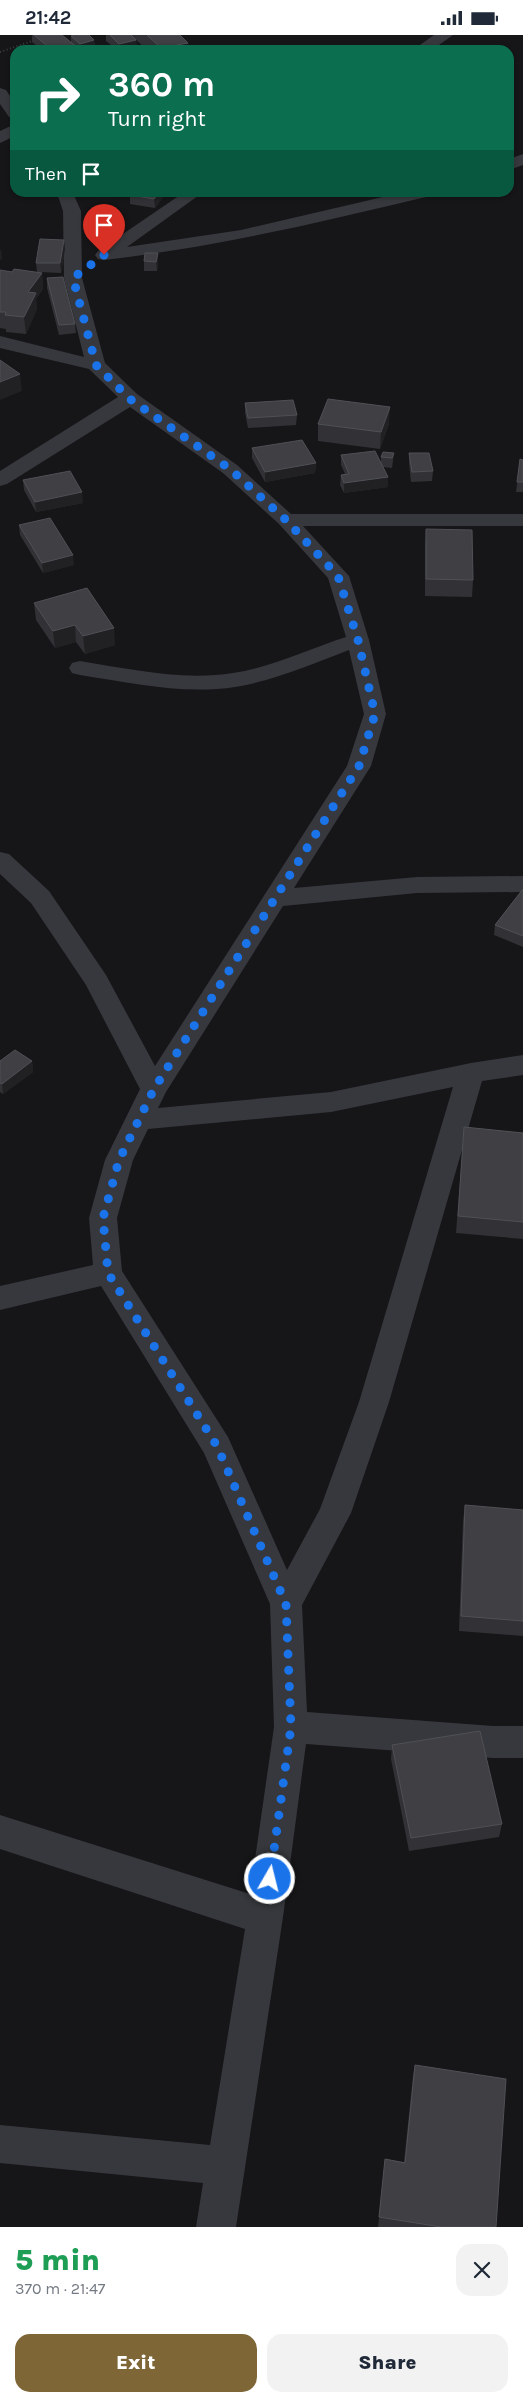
<!DOCTYPE html>
<meta charset="utf-8">
<style>
:root{--surface:#fff;--page:#f2f2f3;--text:#1f2937;--muted:#747a83;--accent:#7e6636}
body{margin:0;font-family:Karla,sans-serif;background:var(--page);color:var(--text);height:100vh;display:flex;flex-direction:column;font-size:19px;white-space:nowrap}
*{box-sizing:border-box;margin:0}
p{font-size:16px;color:var(--muted)}
.icon{flex:none;width:28px;height:28px;fill:none;stroke:currentColor;stroke-width:2;stroke-linecap:round;stroke-linejoin:round}
.map{position:relative;height:2192px;overflow:hidden}
.drawer{display:flex;flex-direction:column;background:var(--surface);flex:1}
.drawer>*{flex:none}
.hud{position:absolute;left:10px;top:10px;width:504px;height:152px;border-radius:15px;box-shadow:0 1px 4px #0004;background:#0b6e4f;color:#fff;overflow:hidden}
.pin{position:absolute;display:grid;place-items:center;width:42px;height:42px;color:#fff;margin:-51px -21px;border-radius:50% 50% 50% 0;rotate:-45deg;box-shadow:0 0 5px #0007}
.pin .icon{rotate:45deg}
.me{position:absolute;width:55px;margin:-28px;rotate:8deg;stroke-linejoin:round;filter:drop-shadow(0 0 4px #0008)}
.turn{display:flex;align-items:center;gap:18px;height:105px;padding:0 15px;font-size:22px}
.turn .icon{width:65px;height:65px;stroke-width:2.5}
.turn b{display:block;font-size:35px;line-height:42px}
.then{display:flex;align-items:center;height:48px;padding:0 15px;background:#0003;gap:10px;font-size:19px}
.round{display:grid;place-items:center;flex:none;width:52px;height:52px;border-radius:15px;background:var(--page)}
.headline{display:flex;align-items:center;justify-content:space-between;height:85px;padding:0 15px}
h1{font-size:30px;font-weight:800;line-height:38px;color:#1e9e55}
.button{display:flex;gap:10px;margin-top:auto;padding:10px 15px}
.button a{flex:1;height:58px;border-radius:15px;background:var(--accent);color:#fff;font-size:20px;font-weight:800;line-height:58px;text-align:center}
.button a+a{background:var(--page);color:var(--text)}
.status{display:flex;justify-content:space-between;align-items:center;height:35px;padding:0 25px;background:var(--surface);direction:ltr}
.status svg{height:14px;fill:currentColor}
.map>svg:first-child{display:block}
</style>
<div class="status"><b>21:42</b><svg viewBox="0 0 49 12"><path d="M0 12V9h3v3zM5 12V6h3v6zM10 12V3h3v9zM15 12V0h3v12zM26 1h20v11H26zM47 4h2v5h-2z"/></svg></div>
<div class="map">
<svg width="523" height="2192" viewBox="0 0 523 2192">
<rect width="100%" height="100%" fill="#161618"/>
<g fill="none" stroke-linecap="round" stroke-linejoin="round">
<path stroke="#3d3f44" stroke-width="2" stroke-dasharray="1 2.5" stroke-linecap="butt" d="M0,17l35,-12"/>
<path fill="#37383d" fill-rule="evenodd" d="M434,0h19l-21,15h-19z
M0,53l6,2 9,13v16l-6,-2 -9,-13z
M15,89v12l-15,7v-12z
M523,119v11l-14,5v-11z
M57,158h16l8,18 1,67 23,85 32,31 100,71 54,49h232v12h-220l46,50 20,64 17,74 -15,52 -77,122 123,-11 106,-1v16l-106,1 -134,13 -117,186 -8,16 173,-16 140,-29 52,-8v20l-41,6 -93,321 -38,111 -49,92 5,107 186,14h30v32h-30l-187,-14 -23,173 -47,310h-40l7,-44 -203,-20v-38l210,20 35,-216 -245,-80v-34l250,79 24,-167 -4,-123 -66,-151 -103,-167 -101,24v-24l93,-21 -4,-47 16,-58 35,-71 -54,-104 -55,-82 -31,-29v-22l9,2 40,37 57,84 49,91 192,-300 17,-52 -15,-64c-42,16 -87,36 -132,39 -46,3 -92,-7 -137,-14l-8,-2 -3,-5 3,-5 8,-2c50,8 102,20 153,12 39,-6 76,-24 113,-36l-18,-59 -49,-54 -56,-51 -93,-66 -123,77 -7,2v-15l118,-74 -29,-28 -89,-21v-12l84,21 -20,-79 -1,-67zM453,1052l-94,315 -39,107 -33,61 -59,-133 -106,-166 -5,-53 16,-58 15,-31 183,-17z
M183,158h19l-75,54 114,-17 159,-37h28l-2,4c-108,26 -211,50 -322,63l-6,-1 -3,-4 3,-4z"/>
</g>
<path fill="#323236" d="M32,0h30l9,7v-6l23,4 1,9 -4,1h-49l-10,-8z
M106,0h25l5,5 1,9 -5,1h-15l-11,-9z
M131,0h49l8,8 1,7h-42z
M166,158l-11,15 -25,-4v-9z
M64,205l1,9 -4,24 -22,-1 3,1 1,16 -7,10 1,10 -11,25 -20,-2v-3l-6,-1v-58l12,2h25l-1,-9z
M158,218v10l-1,8h-13v-10z
M47,243l28,46 1,9 -17,2 -12,-47z
M245,368l52,12 -1,10 -48,3 -3,-15z
M318,389h71l-9,25 -62,-8z
M252,413l64,15 -1,10 -50,9 -13,-24z
M394,418l-2,15 -9,-1 5,10v10l-44,6 -4,-8 1,-10 4,-1 -4,-9v-10l40,7v-5z
M409,418l24,18 -1,10 -21,1 -2,-19z
M520,424l3,1v32h-7z
M23,445l60,23 -47,9 -12,-22z
M19,490l55,40 -31,8 -23,-38z
M426,494l47,51 -1,17 -47,-1v-50z
M34,568l81,42 -30,9 -9,-12 -21,6 -19,-28z
M523,854v58l-29,-12 1,-10z
M0,1026h32l1,11 -30,22 -3,-2z
M464,1092l59,6v106l-67,-6z
M465,1470l58,5v126l-64,-5 4,-110z
M392,1710l110,79 -3,13 -90,14 -18,-92z
M415,2030l81,162h-118l7,-68 19,3 9,-86z"/>
<path fill="#212124" d="M94,5l1,9 -15,1v-6z
M136,5l1,9 -5,1h-13v-6z
M188,8l1,7h-28v-2z
M159,158h7l-11,15 -1,-9z
M64,205l1,9 -4,24 -1,-10z
M1,214l1,10 -2,1v-10z
M158,218v10l-1,8 -1,-9z
M42,238l1,16 -7,10 1,10 -11,25 -2,-17 4,-25z
M20,339l2,17 -22,9v-18z
M390,372l-1,17 -9,25 1,-17z
M316,428l-1,10 -50,9v-10z
M388,442v10l-44,6v-10z
M82,457l1,11 -47,9 -1,-10z
M73,520l1,10 -31,8 -1,-10z
M75,590l1,17 -21,6 -2,-17z
M114,593l1,17 -30,9 -2,-18z
M32,1026l1,11 -30,22 -1,-10z"/>
<path fill="#3f3f44" stroke="#4f5156" d="M34,0h28l16,13 -8,2h-18z
M74,0h15l5,5 -14,4 -9,-8z
M110,0h21l5,5 -17,4z
M147,0h33l8,8 -27,5z
M131,158h28l-5,6 -24,-4z
M40,204l24,1 -4,23h-24z
M145,218h13l-2,9 -12,-1z
M14,234l28,4 -14,19 8,1 -12,24 -19,-2 1,-3h-6v-42l12,2z
M63,242l12,47 -16,1 -12,-47z
M0,325l20,14 -20,8z
M328,364l62,8 -9,25 -63,-8z
M293,365l4,15 -49,3 -3,-15z
M302,405l14,23 -51,9 -13,-24z
M375,416l13,26 -44,6 -3,-8 8,-1 -8,-19z
M383,417l11,1 -2,5 -11,-1z
M409,418h20l4,18 -21,1z
M520,424l3,1v22h-6z
M70,436l12,21 -47,10 -12,-22z
M50,483l23,37 -31,8 -23,-38z
M426,494l46,1 1,50 -47,-1z
M87,553l27,40 -31,8 -8,-11 -22,6 -19,-28z
M523,854v47l-28,-11z
M15,1015l17,11 -30,23 -2,-1v-22z
M464,1092l59,6v89l-65,-6z
M465,1470l58,5v111l-62,-5z
M480,1696l22,93 -91,14 -19,-93z
M415,2030l91,14 -10,148h-55l-62,-10 6,-58 20,4z"/>
<g fill="none" stroke-linecap="round" stroke-linejoin="round">
<path stroke="#1a73e8" stroke-width="9" stroke-dasharray="0 16.2" d="M104,220l-31,23 23,87 34,34 100,70 56,51 52,56 20,64 17,74 -16,52 -205,323 -35,71 -16,58 5,55 109,173 69,158 5,123 -21,152"/>
</g>
</svg>
<div class="pin" style="left:104px;top:220px;background:#d93025"><svg class="icon" aria-label="arrive" viewBox="0 0 24 24"><path d="M6 21V4h12l-3 4 3 4H6"/></svg></div>
<svg class="me" style="left:270px;top:1844px" viewBox="-20 -20 40 40"><circle r="17" fill="#1a73e8" stroke="#fff" stroke-width="3"/><path d="M0-11L8 9 0 5-8 9z" fill="#fff"/></svg>
<div class="hud">
<div class="turn"><svg class="icon" aria-label="right" viewBox="0 0 24 24"><path d="M7 20v-9h11M14 6l5 5-5 5"/></svg><div><b>360 m</b>Turn right</div></div>
<div class="then">Then<svg class="icon" aria-label="arrive" viewBox="0 0 24 24"><path d="M6 21V4h12l-3 4 3 4H6"/></svg></div>
</div>
</div>
<section class="drawer">
<div class="headline"><div><h1>5 min</h1><p>370 m · 21:47</p></div><a class="round"><svg class="icon" aria-label="close" viewBox="0 0 24 24"><path d="M6 6l12 12M18 6L6 18"/></svg></a></div>
<div class="button"><a>Exit</a><a>Share</a></div>
</section>
